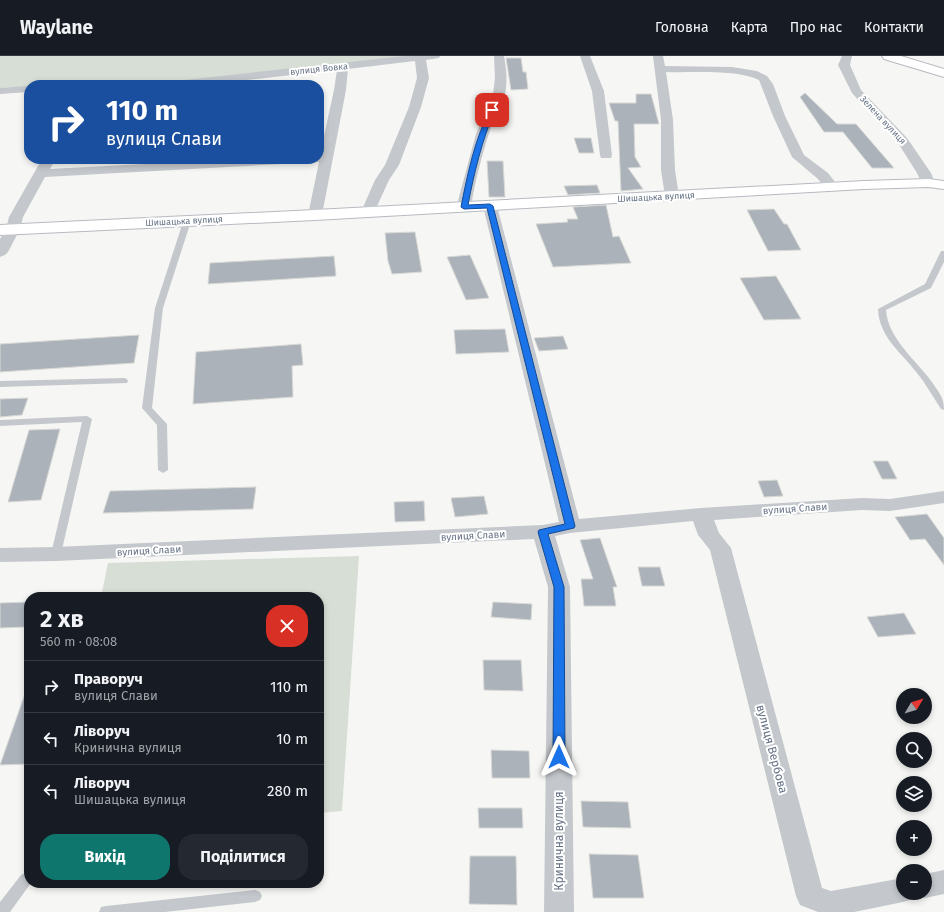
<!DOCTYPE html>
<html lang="uk">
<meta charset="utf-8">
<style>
:root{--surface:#171b24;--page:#242831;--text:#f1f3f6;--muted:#9ea1a6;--line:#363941;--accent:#0f766e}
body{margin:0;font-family:"Fira Sans",sans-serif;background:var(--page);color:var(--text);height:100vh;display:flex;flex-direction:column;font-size:15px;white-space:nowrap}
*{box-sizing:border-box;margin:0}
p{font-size:13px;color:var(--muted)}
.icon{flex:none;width:22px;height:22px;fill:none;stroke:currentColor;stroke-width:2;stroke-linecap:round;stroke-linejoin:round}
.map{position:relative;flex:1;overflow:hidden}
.drawer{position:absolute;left:24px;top:536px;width:300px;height:296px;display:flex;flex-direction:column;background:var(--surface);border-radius:16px;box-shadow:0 2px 6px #0003}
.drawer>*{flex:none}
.hud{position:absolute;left:24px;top:24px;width:300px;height:84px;border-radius:16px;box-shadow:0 2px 6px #0003;background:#1a4fa0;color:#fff;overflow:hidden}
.needle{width:26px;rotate:52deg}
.tools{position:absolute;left:896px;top:632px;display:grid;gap:8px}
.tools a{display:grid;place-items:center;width:36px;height:36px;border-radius:50%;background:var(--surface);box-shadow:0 2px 6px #0003;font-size:20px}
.pin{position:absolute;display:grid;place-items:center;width:34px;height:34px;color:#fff;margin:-17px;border-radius:8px;box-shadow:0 2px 6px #0006}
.me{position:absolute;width:44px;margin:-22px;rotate:0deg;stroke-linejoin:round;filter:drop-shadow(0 0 3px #0008)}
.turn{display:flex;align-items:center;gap:14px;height:84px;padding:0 16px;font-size:18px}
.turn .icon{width:52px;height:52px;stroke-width:2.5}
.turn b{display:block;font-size:28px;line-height:34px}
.round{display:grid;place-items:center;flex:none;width:42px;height:42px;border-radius:16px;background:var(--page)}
.overview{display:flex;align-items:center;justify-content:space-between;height:68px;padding:0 16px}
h1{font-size:24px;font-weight:700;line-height:30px}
.button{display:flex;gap:8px;margin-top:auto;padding:8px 16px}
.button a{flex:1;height:46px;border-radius:16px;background:var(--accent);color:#fff;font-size:16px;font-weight:700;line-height:46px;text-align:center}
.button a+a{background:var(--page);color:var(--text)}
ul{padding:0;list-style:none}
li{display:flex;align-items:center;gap:12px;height:52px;padding:0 16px;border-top:1px solid var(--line)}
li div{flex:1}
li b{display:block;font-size:15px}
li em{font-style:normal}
header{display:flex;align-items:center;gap:24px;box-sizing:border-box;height:56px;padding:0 20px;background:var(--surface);border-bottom:1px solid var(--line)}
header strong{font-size:19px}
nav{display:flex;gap:22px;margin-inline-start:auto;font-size:14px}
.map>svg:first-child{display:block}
</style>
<header>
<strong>Waylane</strong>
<nav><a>Головна</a><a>Карта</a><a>Про нас</a><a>Контакти</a></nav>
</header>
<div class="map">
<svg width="944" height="856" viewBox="0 0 944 856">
<rect width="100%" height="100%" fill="#f6f7f4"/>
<path fill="#d7ded5" d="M0,0h417l-216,24 -84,5h-88v2l-29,1z
M359,500l-17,255 -23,2v-216h-218l7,-34z"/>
<path fill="#abb2b9" stroke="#d8d9d6" d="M506,2h15l2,14h3l2,17 -17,1z
M805,37l32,31h19l38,44h-22l-29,-36h-19l-24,-35z
M636,38h15l8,30h-25l1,33 6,10 -13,1 15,21 -22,2 -3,-70h-3l-6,-18h27z
M574,82h17l3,15h-15z
M487,105h16l2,36h-16z
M597,129l3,8 -32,2 -4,-9z
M606,149l7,32 6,-1 12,27 -78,4 -17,-43 32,-2 -1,-3h11l-5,-12z
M774,153l10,15h3l14,26 -33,1 -21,-41z
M415,176l7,40 -30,2 -4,-13 -3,-28z
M470,199l19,43 -23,2 -19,-43z
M334,200l2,20 -128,8 2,-21z
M776,220l25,43 -37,1 -24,-42z
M505,273l4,23 -53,2 -2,-24z
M139,279l-5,28 -134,9v-28z
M563,280l5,13 -29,2 -5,-13z
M301,288l2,21 -11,1 1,31 -100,7 3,-52z
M28,342l-6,17 -22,2v-18z
M60,373l-19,71 -33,2 21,-72z
M873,405h15l9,18h-15z
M777,424l6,16 -19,1 -6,-16z
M256,431l-3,22 -150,4 7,-22z
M484,440l4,18 -33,3 -4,-19z
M424,445l1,20 -30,1 -1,-20z
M927,458l17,24v27l-19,-26 -15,1 -15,-23z
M600,482l17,49h-4l3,19h-32l-3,-27h12l-13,-39z
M638,511h22l5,19h-23z
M29,546v15l-3,10 -26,1v-25z
M493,546l39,2 -1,16 -40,-3z
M904,557l12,21 -38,3 -11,-20z
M483,604h38l2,31 -39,-1z
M27,632l2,1v75l-29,1z
M491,694l38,1 1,27h-38z
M581,745l47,1 3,26 -48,-1z
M478,752h44l1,20h-44z
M589,798l49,1 6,43h-51z
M470,800h46l1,49 -48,-1z"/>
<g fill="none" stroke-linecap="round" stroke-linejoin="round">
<g stroke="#b6bac0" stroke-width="2">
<path id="secondary" d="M882,0h19l43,13v8l-60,-18z
M928,123l16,2v8l-16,-2 -64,2 -549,31 -315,15v-10l315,-15 549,-29z"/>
</g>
<path fill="#c4c7cb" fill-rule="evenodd" d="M184,163h6l1,2 -28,87 -11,100 15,16 1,46 -5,3 -5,-3 -1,-45 -15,-17 13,-100z
M941,195h3v11l-13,26 -45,22c2,30 32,51 48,75 6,9 10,13 10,25l-3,-1c-8,-12 -15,-25 -24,-36 -16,-21 -38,-36 -39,-64l47,-25z
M124,322l3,1 1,2 -1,2 -127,4v-6z
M87,360l5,3 -31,135 -1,2h-8l-1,-2 31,-132 -82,4v-6z
M29,815v12h2l-21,29h-10v-10l21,-27z
M255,834l5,2 2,4 -2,4 -5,2 -90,10h-66l2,-5 5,-1z"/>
<path fill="#c4c7cb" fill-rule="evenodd" d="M405,0h35l-1,2 -13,2 3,18 -8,29 -22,58 -10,15 -16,35 -5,1 -5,-1 -2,-3 14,-32 10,-15 24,-58 8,-29 -2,-17 -67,8 -2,21 -24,125 -2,3 -5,1 -5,-1 -2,-3 11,-53 -274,15 -22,40 -3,12 -12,23 -3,3 -5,2v-18l6,-10 3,-12 33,-58h10l2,3 -4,7 189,-10h80l15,-69 3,-20 -134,15h-49l2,-2z
M494,0h10c3,15 4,31 -1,46 -4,9 -9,18 -13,28 -8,25 -15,51 -19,77l-2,3 -5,1 -5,-1 -2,-3 2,-10 17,-63 17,-40 2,-16z
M580,0h10l14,35 8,64 -1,3h-10l-1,-3 -8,-64z
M653,0h10l2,10 67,1 25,4 10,5 6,8 12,32 19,39 24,18 11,14 -2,3h-10l-9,-11 -26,-22 -19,-41 -14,-36c-24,-11 -66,-7 -93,-8l7,48 2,50 4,26 -2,3 -5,1 -5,-1 -2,-3 -4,-26v-50z
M842,0h10l-2,9 11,25 46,48 24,35 4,10 -2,3h-10l-6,-13 -19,-30 -46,-50 -14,-28z
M29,30v6l-29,2v-6z
M490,146l5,1 2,3 82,313 122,-11 161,-10 28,1 54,-8v12l-54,8 -28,-1 -148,10 5,13 12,15 91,340 9,3 72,-13v15h22v-19l19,-4v24l-19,4 -10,-3 -2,4 -10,3 -49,10h-36l-18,-7 -4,-9 -86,-346 -12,-15 -5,-14 -123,12 -15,3 15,51 4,325h-30l4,-325 -14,-48 -478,22 -56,1v-14l56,-1 487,-22 16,-3 -76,-316 2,-3z"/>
<use href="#secondary" fill="#fff" fill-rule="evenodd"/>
</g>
<path fill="#1a73e8" stroke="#114b97" d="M491,53l4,1c-13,30 -21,63 -27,95l22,-1 3,2 82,320 -1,2 -26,6 16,53 1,170 -2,4 -4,1 -4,-1 -2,-4 1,-170 -16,-55 1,-2 26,-6 -78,-316 -23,1 -3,-2c6,-30 14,-71 30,-98z"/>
<g text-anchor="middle" stroke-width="4" stroke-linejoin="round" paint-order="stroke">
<g font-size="9" fill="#667285" stroke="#fff">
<text transform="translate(319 13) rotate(-6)" y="3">вулиця Вовка</text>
<text transform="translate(883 64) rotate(47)" y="3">Зелена вулиця</text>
<text transform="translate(656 141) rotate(-3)" y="3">Шишацька вулиця</text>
<text transform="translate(184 165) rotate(-3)" y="3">Шишацька вулиця</text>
</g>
<g font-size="10" fill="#667285" stroke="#fff">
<text transform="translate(795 452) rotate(-4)" y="4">вулиця Слави</text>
<text transform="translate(473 479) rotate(-3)" y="4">вулиця Слави</text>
<text transform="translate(149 494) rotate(-3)" y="4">вулиця Слави</text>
</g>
<g font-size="12" fill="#667285" stroke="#fff">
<text transform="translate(772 693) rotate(75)" y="4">вулиця Вербова</text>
<text transform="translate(559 785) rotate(-90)" y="4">Кринична вулиця</text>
</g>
</g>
</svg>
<div class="tools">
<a><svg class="needle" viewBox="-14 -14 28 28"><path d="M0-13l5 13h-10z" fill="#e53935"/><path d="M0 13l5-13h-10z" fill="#9ea1a6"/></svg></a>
<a><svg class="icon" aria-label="search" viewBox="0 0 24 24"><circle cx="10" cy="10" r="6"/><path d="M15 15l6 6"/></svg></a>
<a><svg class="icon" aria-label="layers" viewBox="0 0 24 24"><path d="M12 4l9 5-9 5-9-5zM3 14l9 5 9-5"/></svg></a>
<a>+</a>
<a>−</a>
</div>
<div class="pin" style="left:492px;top:54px;background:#d93025"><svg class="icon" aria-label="arrive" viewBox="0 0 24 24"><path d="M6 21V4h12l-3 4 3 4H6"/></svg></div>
<svg class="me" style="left:559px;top:701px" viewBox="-20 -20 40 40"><path d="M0-17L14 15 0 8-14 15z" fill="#1a73e8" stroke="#fff" stroke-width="4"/></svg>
<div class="hud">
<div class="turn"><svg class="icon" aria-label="right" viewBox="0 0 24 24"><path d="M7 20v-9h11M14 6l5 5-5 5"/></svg><div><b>110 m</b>вулиця Слави</div></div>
</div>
<section class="drawer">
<div class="overview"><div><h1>2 хв</h1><p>560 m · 08:08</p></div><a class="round" style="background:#d93025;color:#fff"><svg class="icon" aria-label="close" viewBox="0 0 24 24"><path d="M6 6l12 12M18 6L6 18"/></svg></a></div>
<ul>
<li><svg class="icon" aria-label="right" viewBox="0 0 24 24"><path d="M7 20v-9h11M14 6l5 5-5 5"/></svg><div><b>Праворуч</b><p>вулиця Слави</p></div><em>110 m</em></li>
<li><svg class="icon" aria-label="left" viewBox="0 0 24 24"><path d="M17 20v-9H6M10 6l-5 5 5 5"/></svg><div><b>Ліворуч</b><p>Кринична вулиця</p></div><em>10 m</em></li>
<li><svg class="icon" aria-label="left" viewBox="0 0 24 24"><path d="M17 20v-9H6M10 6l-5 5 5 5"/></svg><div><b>Ліворуч</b><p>Шишацька вулиця</p></div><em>280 m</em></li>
</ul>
<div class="button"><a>Вихід</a><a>Поділитися</a></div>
</section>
</div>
